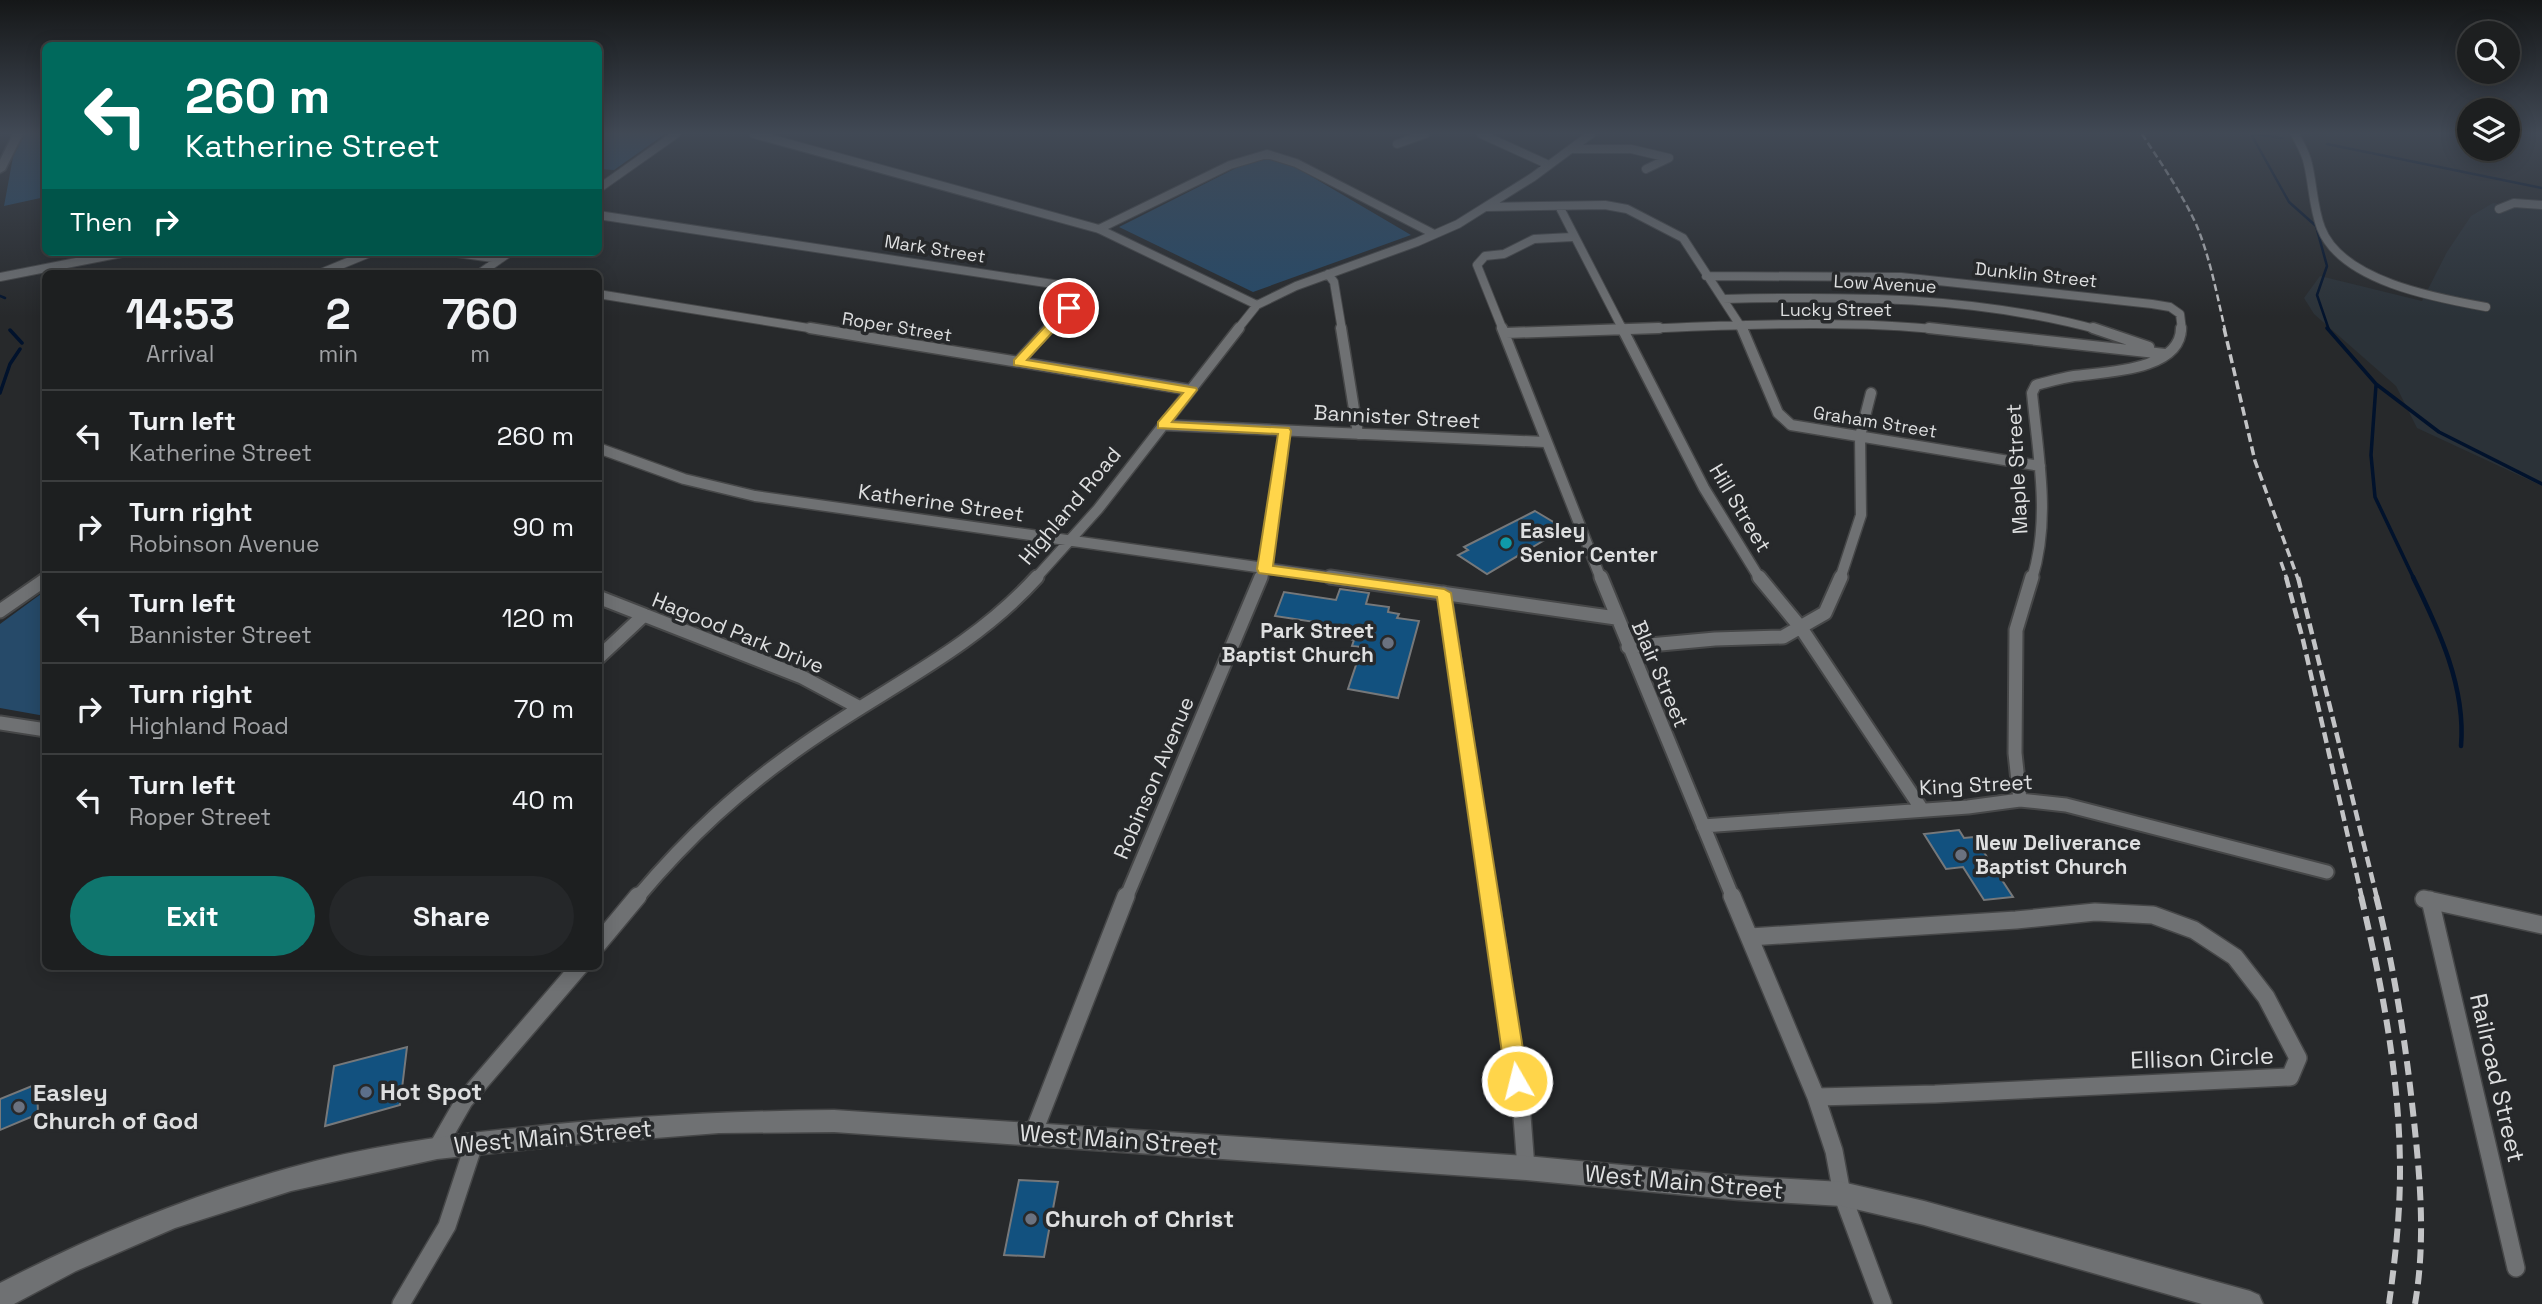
<!DOCTYPE html>
<style>
:root{--surface:#1d1f20;--page:#252729;--text:#f1f3f6;--muted:#a0a2a5;--line:#3b3d3e;--accent:#0f766e}
body{margin:0;font-family:"Space Grotesk",sans-serif;background:var(--page);color:var(--text);height:100vh;display:flex;flex-direction:column;font-size:26px;white-space:nowrap}
*{box-sizing:border-box;margin:0}
p{font-size:23px;color:var(--muted)}
.icon{flex:none;width:38px;height:38px;fill:none;stroke:currentColor;stroke-width:2;stroke-linecap:round;stroke-linejoin:round}
.map{position:relative;flex:1;overflow:hidden}
.panel{position:absolute;left:42px;top:270px;width:560px;height:700px;display:flex;flex-direction:column;background:var(--surface);border-radius:10px;box-shadow:0 4px 18px #0003,0 0 0 2px var(--line)}
.panel>*{flex:none}
.hud{position:absolute;left:42px;top:42px;width:560px;height:214px;border-radius:10px;box-shadow:0 4px 18px #0003,0 0 0 2px var(--line);background:#00695c;color:#fff;overflow:hidden}
.controls{position:absolute;left:2457px;top:21px;display:grid;gap:14px}
.controls a{display:grid;place-items:center;width:63px;height:63px;border-radius:50%;background:var(--surface);box-shadow:0 4px 18px #0003,0 0 0 2px var(--line);font-size:35px}
.pin{position:absolute;display:grid;place-items:center;width:60px;height:60px;color:#fff;margin:-30px;border:4px solid #fff;border-radius:50%;box-shadow:0 2px 7px #0007}
.me{position:absolute;width:77px;margin:-38px;rotate:352deg;stroke-linejoin:round;filter:drop-shadow(0 0 5px #0008)}
.turn{display:flex;align-items:center;gap:24px;height:147px;padding:0 28px;font-size:32px}
.turn .icon{width:91px;height:91px;stroke-width:2.5}
.turn b{display:block;font-size:49px;line-height:60px}
.then{display:flex;align-items:center;height:66px;padding:0 28px;background:#0003;gap:14px;font-size:26px}
.eta{display:flex;justify-content:space-evenly;align-items:center;height:119px;text-align:center}
.eta b{font-size:42px;font-weight:600;line-height:49px}
.cta{display:flex;gap:14px;margin-top:auto;padding:14px 28px}
.cta a{flex:1;height:80px;border-radius:42px;background:var(--accent);color:#fff;font-size:28px;font-weight:600;line-height:80px;text-align:center}
.cta a+a{background:var(--page);color:var(--text)}
ul{padding:0;list-style:none}
li{display:flex;align-items:center;gap:21px;height:91px;padding:0 28px;border-top:2px solid var(--line)}
li div{flex:1}
li b{display:block;font-size:26px}
li em{font-style:normal}
.map>svg:first-child{display:block}
</style>
<div class="map">
<svg width="2542" height="1304" viewBox="0 0 2542 1304">
<rect width="100%" height="100%" fill="#27292b"/>
<path fill="#2b3238" d="M2493,203l49,6v277l-125,-58 -21,-42 -82,-72 -10,-16 16,-22 102,25 25,-49 24,-36z"/>
<path fill="#264a69" d="M25,134h20v63l-41,9 9,-49z
M599,134h66l-51,36 -15,-1z
M1275,158l22,10 114,67 -158,57 -134,-65 133,-67z
M45,591v125l-45,-8v-84z"/>
<g fill="none" stroke-linecap="round" stroke-linejoin="round">
<path stroke="#01122c" stroke-width="2.5" d="M2251,134l38,68 27,24 11,40 -10,29 12,35
M2253,134l29,4
M2327,144l215,44
M0,296l5,2"/>
<path stroke="#01122c" stroke-width="3.5" d="M2327,328l49,56 63,48 103,52
M10,330l12,13
M2376,385l-5,70 4,42 39,82
M0,393l10,-29 10,-15"/>
<path stroke="#01122c" stroke-width="4.5" d="M2413,577c26,53 53,110 48,169"/>
</g>
<path fill="#12517f" stroke="#76787a" stroke-width="2" d="M1535,511l25,15 -17,9 5,3 -61,36 -29,-19 10,-5 -4,-3z
M1340,589l29,4 -3,11 23,3 -1,5 11,2 -2,4 22,3 -21,77 -50,-9 14,-42 -10,-1 2,-6 -29,-4 3,-12 -53,-8 9,-24 52,8z
M1959,830l5,8 10,-1 39,60 -29,3 -21,-33 -17,2 -22,-35z
M407,1047l-7,58 -75,21 9,-60z
M37,1084l1,30 -38,16v-31z
M1019,1180l39,2 -14,75 -40,-2z"/>
<g fill="none" stroke-linecap="round" stroke-linejoin="round">
<g stroke="#464748" stroke-width="10">
<path id="minor-far3" d="M754,134l345,95 158,76
M1481,134l68,31
M2295,134c5,10 11,19 13,30 5,21 5,43 13,64 20,53 115,70 165,79
M1397,144l28,-10
M1571,149h60l38,9 -23,11
M598,189l78,-55
M1559,206l64,124
M1486,207l119,-2 22,4 56,29 60,92
M2499,209l15,-6 28,2
M598,215l488,74 -38,41
M1099,229l131,-64 37,-11 29,9 138,71
M80,252h3
M450,252l50,7
M321,273l51,-21
M480,273l30,-21
M1328,274l6,8 8,48
M1706,276l195,1 251,27 18,3 10,7 2,16
M0,277l127,-25
M598,294l223,36
M1723,299c127,-3 253,-3 376,31
M1237,330l20,-25 39,-19 121,-44 41,-18 75,-47 58,-43
M1503,330l-26,-65 8,-9 19,-2 30,-15 38,-2
M1601,330c114,-3 230,-12 344,0"/>
</g>
<g stroke="#464748" stroke-width="13">
<path id="minor-far2" d="M810,328l381,62
M1341,328l17,106
M1502,328l99,251
M1622,328l82,160 56,91
M1742,328l36,85 13,12 249,41
M1929,328l236,26
M2093,328l56,19
M1506,333l153,-5
M1018,362l31,-34
M1163,425l382,17
M598,448l86,31 71,17 587,83
M1035,579l63,-70 141,-181
M1261,579l4,-10 20,-138
M1840,579l21,-64 -1,-79 11,-43
M2032,579c19,-60 6,-124 0,-186l4,-8c12,-3 25,-7 38,-9 30,-4 107,-5 107,-48"/>
</g>
<g stroke="#464748" stroke-width="17">
<path id="minor-far1" d="M1330,577l286,41
M1601,577l132,321
M1759,577l42,51 120,180
M1444,593l46,305
M598,597l204,80 58,31
M0,611l46,-32
M1628,647l87,-8 68,-2 42,-24 16,-36
M598,658l46,-43
M0,723l46,7
M2020,800l-5,-47 1,-123 16,-53
M1703,826l265,-19 52,-7 46,5 261,67
M637,898c52,-62 102,-108 168,-154 79,-56 165,-93 232,-167
M1126,898l135,-321"/>
</g>
<g stroke="#464748" stroke-width="20">
<path id="minor" d="M1490,896l31,207 5,65
M1732,896l84,201 18,54 8,43 41,110
M2424,899l118,26
M2430,900l86,368
M1750,937l266,-17 79,-8 58,3 41,15 41,27 31,40 32,61 -8,19 -355,17 -119,3
M598,944l40,-48
M1033,1134l93,-238
M437,1148l27,-47 116,-135
M401,1304l46,-78 27,-82"/>
</g>
<g stroke="#464748" stroke-width="3">
<path id="secondary" d="M13,134h10l-18,36 -5,3v-13z
M834,1110l692,46 213,20 103,6 82,19 326,90 9,4 4,9h-61l-278,-79 -82,-19 -103,-6 -213,-20 -692,-48 -115,1 -140,11 -142,15 -50,11 -96,21 -116,37 -99,43 -62,33h-14v-21c93,-48 189,-87 289,-115 78,-22 159,-33 239,-41 102,-11 204,-16 306,-17z"/>
</g>
<use href="#minor-far3" stroke="#6f7173" stroke-width="8"/>
<use href="#minor-far2" stroke="#6f7173" stroke-width="10"/>
<use href="#minor-far1" stroke="#6f7173" stroke-width="13"/>
<use href="#minor" stroke="#6f7173" stroke-width="17"/>
<use href="#secondary" fill="#6f7173" fill-rule="evenodd"/>
<path stroke="#c3c4c6" stroke-width="2.5" stroke-dasharray="7 3.5" stroke-linecap="butt" d="M2142,134c19,29 39,58 54,90 14,33 21,71 29,106"/>
<path stroke="#c3c4c6" stroke-width="3.5" stroke-dasharray="9 4.5" stroke-linecap="butt" d="M2224,328l31,133 43,118
M2281,562l6,17"/>
<path stroke="#c3c4c6" stroke-width="4.5" stroke-dasharray="11 5" stroke-linecap="butt" d="M2286,577l17,63 59,258
M2298,577l79,321"/>
<path stroke="#c3c4c6" stroke-width="6" stroke-dasharray="14 7" stroke-linecap="butt" d="M2361,896c21,89 39,183 39,275 0,45 -5,89 -11,133
M2376,896c18,71 29,143 37,216 7,64 13,128 2,192"/>
</g>
<linearGradient id="sky" x2="0" y2="1"><stop stop-color="#151718"/><stop offset="0.42" stop-color="#414955"/><stop offset="1" stop-color="#414955" stop-opacity="0"/></linearGradient>
<rect width="2542" height="317" fill="url(#sky)"/>
<path fill="#ffd54a" stroke="#a68a30" stroke-width="2" d="M1065,305l10,3 -48,52 169,28 1,2 -25,32 117,6 2,3 -18,135 171,23 7,4 77,488 -3,7 -8,3 -7,-3 -4,-7 -69,-484 -178,-24 -2,-4 21,-135 -120,-6v-6l25,-29 -169,-28v-5z"/>
<circle fill="#0f9aa8" stroke="#27292b" stroke-width="2.5" cx="1506" cy="543" r="7"/>
<g fill="#6b7280" stroke="#27292b" stroke-width="2.5">
<circle cx="1388" cy="643" r="7"/>
<circle cx="1961" cy="855" r="7"/>
<circle cx="19" cy="1107" r="7"/>
<circle cx="1031" cy="1219" r="7"/>
</g>
<circle fill="#5c6f8a" stroke="#27292b" stroke-width="2.5" cx="366" cy="1092" r="7"/>
<g text-anchor="middle" stroke-width="7" stroke-linejoin="round" paint-order="stroke">
<g font-size="18" fill="#dedfe0" stroke="#27292b">
<text transform="translate(935 249) rotate(9)" y="6">Mark Street</text>
<text transform="translate(2036 275) rotate(6)" y="6">Dunklin Street</text>
<text transform="translate(1885 284) rotate(3)" y="6">Low Avenue</text>
<text x="1836" y="316">Lucky Street</text>
<text transform="translate(897 327) rotate(9)" y="6">Roper Street</text>
<text transform="translate(1875 422) rotate(9)" y="6">Graham Street</text>
</g>
<g font-size="21" fill="#dedfe0" stroke="#27292b">
<text transform="translate(1397 417) rotate(3)" y="7">Bannister Street</text>
<text transform="translate(2017 469) rotate(-93)" y="7">Maple Street</text>
<text transform="translate(941 503) rotate(8)" y="7">Katherine Street</text>
<text transform="translate(1070 506) rotate(-50)" y="7">Highland Road</text>
<text transform="translate(1740 508) rotate(59)" y="7">Hill Street</text>
<text transform="translate(738 633) rotate(22)" y="7">Hagood Park Drive</text>
<text transform="translate(1660 674) rotate(67)" y="7">Blair Street</text>
<text transform="translate(1154 778) rotate(-67)" y="7">Robinson Avenue</text>
<text transform="translate(1976 785) rotate(-3)" y="7">King Street</text>
</g>
<g font-size="21" font-weight="bold" fill="#dedfe0" stroke="#27292b" text-anchor="start">
<text x="1520" y="538">Easley<tspan x="1520" dy="24">Senior Center</tspan></text>
<text x="1374" y="638" text-anchor="end">Park Street<tspan x="1374" dy="24">Baptist Church</tspan></text>
<text x="1975" y="850">New Deliverance<tspan x="1975" dy="24">Baptist Church</tspan></text>
</g>
<g font-size="24" fill="#dedfe0" stroke="#27292b">
<text transform="translate(2202 1058) rotate(-2)" y="8">Ellison Circle</text>
<text transform="translate(2497 1078) rotate(77)" y="8">Railroad Street</text>
<text transform="translate(553 1137) rotate(-5)" y="8">West Main Street</text>
<text transform="translate(1119 1140) rotate(4)" y="8">West Main Street</text>
<text transform="translate(1684 1182) rotate(5)" y="8">West Main Street</text>
</g>
<g font-size="24" font-weight="bold" fill="#dedfe0" stroke="#27292b" text-anchor="start">
<text x="380" y="1100">Hot Spot</text>
<text x="33" y="1101">Easley<tspan x="33" dy="28">Church of God</tspan></text>
<text x="1045" y="1227">Church of Christ</text>
</g>
</g>
</svg>
<div class="controls">
<a><svg class="icon" aria-label="search" viewBox="0 0 24 24"><circle cx="10" cy="10" r="6"/><path d="M15 15l6 6"/></svg></a>
<a><svg class="icon" aria-label="layers" viewBox="0 0 24 24"><path d="M12 4l9 5-9 5-9-5zM3 14l9 5 9-5"/></svg></a>
</div>
<div class="pin" style="left:1069px;top:308px;background:#d93025"><svg class="icon" aria-label="arrive" viewBox="0 0 24 24"><path d="M6 21V4h12l-3 4 3 4H6"/></svg></div>
<svg class="me" style="left:1517px;top:1081px" viewBox="-20 -20 40 40"><circle r="17" fill="#ffd54a" stroke="#fff" stroke-width="3"/><path d="M0-11L8 9 0 5-8 9z" fill="#fff"/></svg>
<div class="hud">
<div class="turn"><svg class="icon" aria-label="left" viewBox="0 0 24 24"><path d="M17 20v-9H6M10 6l-5 5 5 5"/></svg><div><b>260 m</b>Katherine Street</div></div>
<div class="then">Then<svg class="icon" aria-label="right" viewBox="0 0 24 24"><path d="M7 20v-9h11M14 6l5 5-5 5"/></svg></div>
</div>
<section class="panel">
<div class="eta">
<div><b>14:53</b><p>Arrival</p></div>
<div><b>2</b><p>min</p></div>
<div><b>760</b><p>m</p></div>
</div>
<ul>
<li><svg class="icon" aria-label="left" viewBox="0 0 24 24"><path d="M17 20v-9H6M10 6l-5 5 5 5"/></svg><div><b>Turn left</b><p>Katherine Street</p></div><em>260 m</em></li>
<li><svg class="icon" aria-label="right" viewBox="0 0 24 24"><path d="M7 20v-9h11M14 6l5 5-5 5"/></svg><div><b>Turn right</b><p>Robinson Avenue</p></div><em>90 m</em></li>
<li><svg class="icon" aria-label="left" viewBox="0 0 24 24"><path d="M17 20v-9H6M10 6l-5 5 5 5"/></svg><div><b>Turn left</b><p>Bannister Street</p></div><em>120 m</em></li>
<li><svg class="icon" aria-label="right" viewBox="0 0 24 24"><path d="M7 20v-9h11M14 6l5 5-5 5"/></svg><div><b>Turn right</b><p>Highland Road</p></div><em>70 m</em></li>
<li><svg class="icon" aria-label="left" viewBox="0 0 24 24"><path d="M17 20v-9H6M10 6l-5 5 5 5"/></svg><div><b>Turn left</b><p>Roper Street</p></div><em>40 m</em></li>
</ul>
<div class="cta"><a>Exit</a><a>Share</a></div>
</section>
</div>
